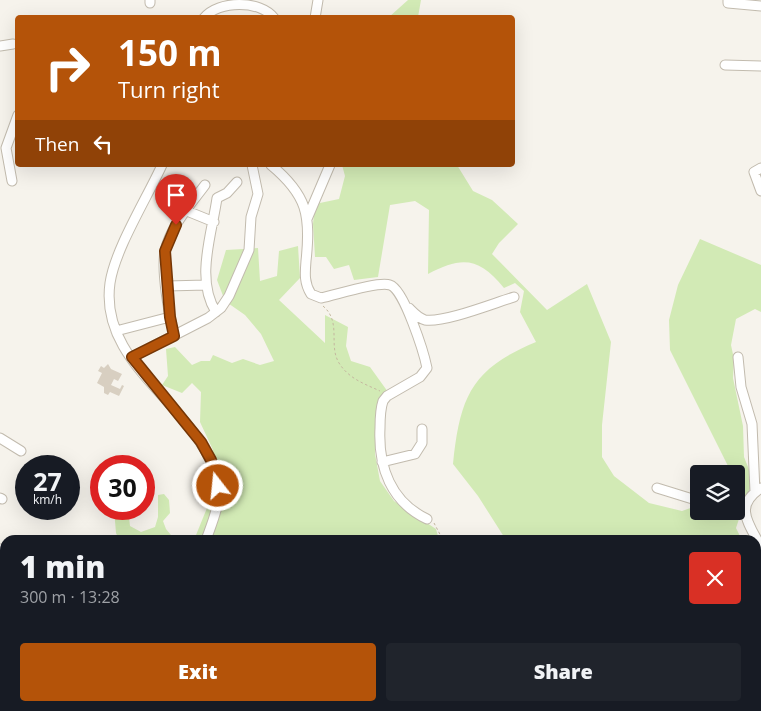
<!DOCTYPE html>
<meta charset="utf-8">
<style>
:root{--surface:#171b24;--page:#20242c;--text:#f1f3f6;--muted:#9ea1a6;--accent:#b45309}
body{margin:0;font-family:"Open Sans",sans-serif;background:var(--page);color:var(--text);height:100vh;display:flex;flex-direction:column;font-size:19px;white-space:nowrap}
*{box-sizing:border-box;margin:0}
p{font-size:16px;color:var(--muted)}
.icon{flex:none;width:28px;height:28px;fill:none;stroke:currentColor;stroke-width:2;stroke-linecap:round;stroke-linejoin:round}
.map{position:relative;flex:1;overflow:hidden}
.drawer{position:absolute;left:0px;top:535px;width:761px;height:176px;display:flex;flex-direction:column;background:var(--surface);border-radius:15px 15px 0 0;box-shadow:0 5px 20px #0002}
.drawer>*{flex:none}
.guide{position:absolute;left:15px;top:15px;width:500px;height:152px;border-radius:5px;box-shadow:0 5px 20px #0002;background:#b45309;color:#fff;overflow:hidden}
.fabs{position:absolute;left:690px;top:465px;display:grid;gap:10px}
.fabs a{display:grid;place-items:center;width:55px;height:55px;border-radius:5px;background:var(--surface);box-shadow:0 5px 20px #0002;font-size:25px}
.speed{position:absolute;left:15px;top:455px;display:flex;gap:10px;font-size:25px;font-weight:700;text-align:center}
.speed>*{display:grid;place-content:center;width:65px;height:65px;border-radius:50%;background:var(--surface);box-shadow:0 5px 20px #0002;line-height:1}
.speed small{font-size:12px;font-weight:400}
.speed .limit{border:8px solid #d22;background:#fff;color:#111}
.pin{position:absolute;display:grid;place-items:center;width:42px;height:42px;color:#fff;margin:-51px -21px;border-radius:50% 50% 50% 0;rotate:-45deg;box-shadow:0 0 5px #0007}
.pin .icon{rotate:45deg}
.me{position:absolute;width:55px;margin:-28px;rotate:344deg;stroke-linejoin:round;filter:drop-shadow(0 0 4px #0008)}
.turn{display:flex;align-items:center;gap:18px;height:105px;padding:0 20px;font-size:22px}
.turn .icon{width:65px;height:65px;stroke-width:2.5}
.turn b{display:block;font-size:35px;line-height:42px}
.then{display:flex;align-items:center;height:48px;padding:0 20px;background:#0003;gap:10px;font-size:19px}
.round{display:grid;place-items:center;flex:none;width:52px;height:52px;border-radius:5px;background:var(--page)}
.headline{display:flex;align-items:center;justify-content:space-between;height:85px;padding:0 20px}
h1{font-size:30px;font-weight:800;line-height:38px}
.cta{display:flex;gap:10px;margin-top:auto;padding:10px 20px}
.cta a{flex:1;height:58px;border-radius:5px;background:var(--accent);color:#fff;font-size:20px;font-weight:800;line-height:58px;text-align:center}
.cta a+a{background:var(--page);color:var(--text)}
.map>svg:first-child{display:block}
</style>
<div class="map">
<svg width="761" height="711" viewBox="0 0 761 711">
<rect width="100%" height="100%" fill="#f6f3ec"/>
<path fill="#d2eab5" d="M408,0h13l-3,17h-29z
M342,165h115l16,26 19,9 26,24 -19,19 -7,11 55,56 40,-26 24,58 -9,83v32l12,19 35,27 33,8 17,-6v6h37v-37h-7l1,-4 -60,-120 -1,-30 9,-35 22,-46 61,26v47l-6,-3 -19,10 -5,26 3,14 -1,19 10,48 1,31 10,25 -6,10 -12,36 6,12h-236l-28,-44 -25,-32c7,-67 18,-95 83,-122l-16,-30 4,-21 -9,-8 -11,5c-25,-31 -42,-32 -76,-14l1,-64 -14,-9 -25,4 -12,72 -24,3 -5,-15 -15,4 -8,-12h-11l-2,-33 2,-20 24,-5 6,-23z
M298,246l2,32 -21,22 46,43v-28l23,12 -2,19 5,15 19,6 18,25 -8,6 -4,10 -1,46 5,27 14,20 42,28 3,11h-245l13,-32 -2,-43 8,-15 -13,-28 1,-30 -9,-9 -10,10 -20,-8 6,-9 -2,-27 9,-2 17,18 9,-4h9l3,-6 19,8 11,-4 17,6 14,-4 -13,-27 -16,-19 -20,-14 -8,-21 9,-30 32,-2 2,33 17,-5 2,-25z
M164,494l5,6 1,13 -7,8 3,8 9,11h-56l-3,-7 -2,-24h14l2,17 11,6 14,-5 3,-10v-22z
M5,675v31h751v-21l5,8v18h-761v-34z"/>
<path fill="#d8cfc1" d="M108,364l3,5 11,5 -4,7 -4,-2 -3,6 9,4 2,-4 2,1 -5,10 -9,-4 -2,3 -4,-2v-6l-7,-4 5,-10 -4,-2 3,-5 3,2z"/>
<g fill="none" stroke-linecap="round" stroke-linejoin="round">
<g stroke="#c2bbae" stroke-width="11">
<path id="minor" d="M150,0v3
M728,0v3l33,3
M204,18c14,-18 57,-18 70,0
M315,18l3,-18
M0,46l13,-2
M725,65l36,1
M162,165c-15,33 -47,84 -52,118 -12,86 95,125 108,202 3,18 -6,38 -12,55
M271,165c36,30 40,50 35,96 -1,12 -2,22 5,33l10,4c15,-3 57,-17 69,-13 14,4 34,68 37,83l-7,9 -33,19 -4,5c-3,9 -3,18 -3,27 -2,39 11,74 47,91
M761,168l-7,4 7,19
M12,181l-6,-33 12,-33
M187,211l27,11
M307,219l23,-54
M167,286l39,-1
M409,308c5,5 9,10 16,12 19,3 69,-17 89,-23
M216,312c-21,-33 -4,-78 1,-114l10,-5 10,-11
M116,331l54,-14
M174,336c-5,-23 -13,-62 -9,-85 5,-24 26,-47 40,-66
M132,357l76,-39 13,-10 8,-12 20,-46 2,-33 7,-23 -6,-29
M738,357l3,30 11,37 3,68
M0,438l21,13
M382,462l33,-8 7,-11v-14
M657,488l42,13
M761,488c-28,18 -12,36 0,59
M0,498l2,1
M0,549h5
M0,571l5,-1
M0,608l2,-5
M78,706l8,5
M54,711l4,-5
M116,711l1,-5"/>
</g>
<path stroke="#c4b79f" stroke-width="1" stroke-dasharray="2.5 2.5" stroke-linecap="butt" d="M323,306c19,16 5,39 16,57 10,16 26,21 41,28
M434,523l9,17
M463,706v5"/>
<use href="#minor" stroke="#fff" stroke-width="9"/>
</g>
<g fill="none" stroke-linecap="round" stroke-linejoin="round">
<g stroke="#753606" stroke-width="12">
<path id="route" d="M176,225l-11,26 5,66 4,19 -42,21 69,85 10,18 7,26"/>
</g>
<use href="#route" stroke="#b45309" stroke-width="9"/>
</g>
</svg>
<div class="fabs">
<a><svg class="icon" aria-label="layers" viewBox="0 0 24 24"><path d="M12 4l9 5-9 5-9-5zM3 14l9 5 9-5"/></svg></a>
</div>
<div class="speed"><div>27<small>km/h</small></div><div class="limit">30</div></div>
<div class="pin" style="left:176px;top:225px;background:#d93025"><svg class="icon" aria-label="arrive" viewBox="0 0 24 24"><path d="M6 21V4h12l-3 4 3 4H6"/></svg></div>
<svg class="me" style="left:218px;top:486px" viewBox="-20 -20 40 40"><circle r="17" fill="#b45309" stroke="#fff" stroke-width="3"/><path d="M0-11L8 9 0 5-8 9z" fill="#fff"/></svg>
<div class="guide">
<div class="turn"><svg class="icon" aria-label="right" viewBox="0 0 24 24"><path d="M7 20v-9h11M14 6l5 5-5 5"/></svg><div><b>150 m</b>Turn right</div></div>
<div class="then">Then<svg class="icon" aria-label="left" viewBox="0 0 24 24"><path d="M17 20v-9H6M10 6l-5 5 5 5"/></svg></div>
</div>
<section class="drawer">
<div class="headline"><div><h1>1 min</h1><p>300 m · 13:28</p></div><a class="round" style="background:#d93025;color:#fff"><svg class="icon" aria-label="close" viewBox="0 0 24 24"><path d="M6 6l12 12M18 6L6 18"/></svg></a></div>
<div class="cta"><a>Exit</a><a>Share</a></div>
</section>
</div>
